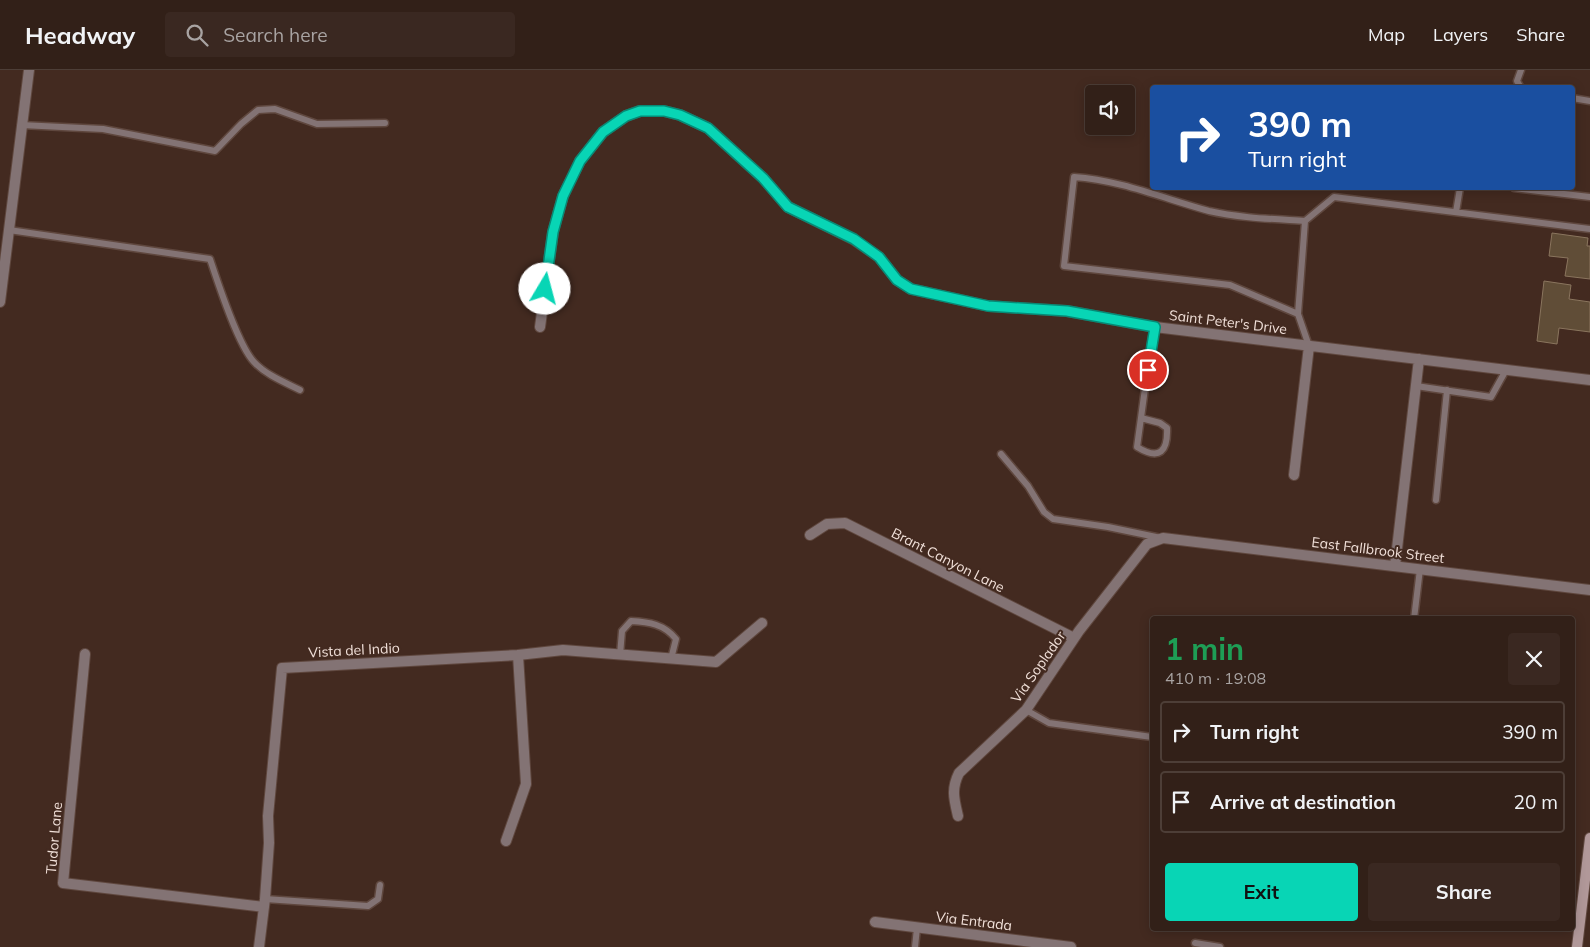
<!DOCTYPE html>
<meta charset="utf-8">
<style>
:root{--surface:#322018;--page:#3a2821;--text:#f1f3f6;--muted:#a8a3a2;--line:#4d3e37;--accent:#08d5b5}
body{margin:0;font-family:Mulish,sans-serif;background:var(--page);color:var(--text);height:100vh;display:flex;flex-direction:column;font-size:19px;white-space:nowrap}
*{box-sizing:border-box;margin:0}
p{font-size:16px;color:var(--muted)}
.icon{flex:none;width:28px;height:28px;fill:none;stroke:currentColor;stroke-width:2;stroke-linecap:round;stroke-linejoin:round}
.map{position:relative;flex:1;overflow:hidden}
.details{position:absolute;left:1150px;top:546px;width:425px;height:315px;display:flex;flex-direction:column;background:var(--surface);border-radius:5px;box-shadow:0 2px 12px #0003,0 0 0 1px var(--line)}
.details>*{flex:none}
.hud{position:absolute;left:1150px;top:15px;width:425px;height:105px;border-radius:5px;box-shadow:0 2px 12px #0003,0 0 0 1px var(--line);background:#1a4fa0;color:#fff;overflow:hidden}
.controls{position:absolute;left:1085px;top:15px;display:grid;gap:10px}
.controls a{display:grid;place-items:center;width:50px;height:50px;border-radius:5px;background:var(--surface);box-shadow:0 2px 12px #0003,0 0 0 1px var(--line);font-size:25px}
.pin{position:absolute;display:grid;place-items:center;width:42px;height:42px;color:#fff;margin:-21px;border:2px solid #fff;border-radius:50%;box-shadow:0 1px 5px #0007}
.me{position:absolute;width:55px;margin:-28px;rotate:8deg;stroke-linejoin:round;filter:drop-shadow(0 0 4px #0008)}
.turn{display:flex;align-items:center;gap:18px;height:105px;padding:0 15px;font-size:22px}
.turn .icon{width:65px;height:65px;stroke-width:2.5}
.turn b{display:block;font-size:35px;line-height:42px}
.round{display:grid;place-items:center;flex:none;width:52px;height:52px;border-radius:5px;background:var(--page)}
.summary{display:flex;align-items:center;justify-content:space-between;height:85px;padding:0 15px}
h1{font-size:30px;font-weight:700;line-height:38px;color:#1e9e55}
.cta{display:flex;gap:10px;margin-top:auto;padding:10px 15px}
.cta a{flex:1;height:58px;border-radius:5px;background:var(--accent);color:#111;font-size:20px;font-weight:700;line-height:58px;text-align:center}
.cta a+a{background:var(--page);color:var(--text)}
ul{padding:0;list-style:none}
li{display:flex;align-items:center;gap:15px;height:62px;margin:0 10px 8px;padding:0 5px;border:2px solid var(--line);border-radius:5px}
li div{flex:1}
li b{display:block;font-size:19px}
li em{font-style:normal}
header{display:flex;align-items:center;gap:30px;box-sizing:border-box;height:70px;padding:0 25px;background:var(--surface);border-bottom:1px solid var(--line)}
header strong{font-size:24px}
nav{display:flex;gap:28px;margin-inline-start:auto;font-size:18px}
.search{width:350px;height:45px;background:var(--page);display:flex;align-items:center;gap:12px;box-sizing:border-box;padding:0 18px;border-radius:5px;color:var(--muted);font-size:19px}
.map>svg:first-child{display:block}
</style>
<header>
<strong>Headway</strong>
<div class="search"><svg class="icon" aria-label="search" viewBox="0 0 24 24"><circle cx="10" cy="10" r="6"/><path d="M15 15l6 6"/></svg>Search here</div>
<nav><a>Map</a><a>Layers</a><a>Share</a></nav>
</header>
<div class="map">
<svg width="1590" height="877" viewBox="0 0 1590 877">
<rect width="100%" height="100%" fill="#432a20"/>
<path fill="#604d37" stroke="#8a755e" d="M1552,163l36,5 -1,8h3v33l-25,-3 3,-18 -19,-2z
M1544,211l27,4 -2,14 21,3v30l-31,-4 -2,16 -20,-3z"/>
<g fill="none" stroke-linecap="round" stroke-linejoin="round">
<g stroke="#5f473e" stroke-width="9">
<path id="service" d="M1521,18l-4,-7 4,-11
M1572,28l18,3
M21,55l82,4 112,22 26,-27 17,-14 17,-1 42,15 68,-1
M1514,118l76,9
M1456,142l4,-24
M9,160l201,29c8,24 28,86 44,103 12,13 30,20 46,28
M1298,244l7,-93
M1309,276l-11,-32 -68,-29 -166,-19 10,-89c46,3 91,22 135,34 30,7 65,8 96,10l29,-24 256,32
M1416,316l75,11 15,-27
M1141,348l19,5 7,5c1,23 -7,33 -30,19l15,-110 3,-10
M1001,384l27,32 16,26 9,7 55,8 53,11
M1436,430l11,-110
M1414,549l6,-50
M620,585l2,-24 9,-10c18,1 33,3 45,18l-5,20
M1026,640l23,13 103,14
M265,829l103,7 10,-7 2,-14
M1195,873l25,4
M915,877l2,-19"/>
</g>
<g stroke="#5f473e" stroke-width="12">
<path id="minor" d="M0,232l29,-232
M540,257l13,-95 10,-36 17,-35 23,-29 23,-16 14,-5h24l16,4 28,13 55,50 25,29 65,32 26,18 18,23 14,9 77,17 79,5 88,16 435,53
M1294,405l15,-129
M810,465l17,-11 18,-1 229,115
M1395,496l24,-207
M85,584l-22,229 201,24
M518,585l45,-5 153,12 46,-39
M958,746c-4,-17 -7,-27 1,-43l67,-63 53,-79 68,-87 16,-6 427,52
M875,852l196,25
M259,877l6,-48 4,-56 -1,-27 14,-148 236,-13 8,129 -20,57"/>
</g>
<g stroke="#5f473e" stroke-width="12">
<path id="secondary" d="M1577,877l13,-109"/>
</g>
<use href="#service" stroke="#837374" stroke-width="6"/>
<use href="#minor" stroke="#837374" stroke-width="10"/>
<use href="#secondary" stroke="#b19899" stroke-width="10"/>
</g>
<g fill="none" stroke-linecap="round" stroke-linejoin="round">
<g stroke="#058a76" stroke-width="12">
<path id="route" d="M545,219l8,-57 10,-36 17,-35 23,-29 23,-16 14,-5h24l16,4 28,13 55,50 25,29 66,32 25,18 18,23 14,9 77,17 79,5 88,16 -7,43"/>
</g>
<use href="#route" stroke="#08d5b5" stroke-width="9"/>
</g>
<g text-anchor="middle" stroke-width="4" stroke-linejoin="round" paint-order="stroke">
<g font-size="14" fill="#f1e0d9" stroke="#432a20">
<text transform="translate(1228 252) rotate(7)" y="5">Saint Peter's Drive</text>
<text transform="translate(1378 480) rotate(7)" y="5">East Fallbrook Street</text>
<text transform="translate(948 490) rotate(27)" y="5">Brant Canyon Lane</text>
<text transform="translate(354 580) rotate(-3)" y="5">Vista del Indio</text>
<text transform="translate(1038 597) rotate(-55)" y="5">Via Soplador</text>
<text transform="translate(54 768) rotate(-85)" y="5">Tudor Lane</text>
<text transform="translate(974 851) rotate(7)" y="5">Via Entrada</text>
</g>
</g>
</svg>
<div class="controls">
<a><svg class="icon" aria-label="sound" viewBox="0 0 24 24"><path d="M4 9h4l5-4v14l-5-4H4zM17 9q2 3 0 6"/></svg></a>
</div>
<div class="pin" style="left:1148px;top:300px;background:#d93025"><svg class="icon" aria-label="arrive" viewBox="0 0 24 24"><path d="M6 21V4h12l-3 4 3 4H6"/></svg></div>
<svg class="me" style="left:545px;top:219px" viewBox="-20 -20 40 40"><circle r="19" fill="#fff"/><path d="M0-13L10 11 0 6-10 11z" fill="#08d5b5"/></svg>
<div class="hud">
<div class="turn"><svg class="icon" aria-label="right" viewBox="0 0 24 24"><path d="M7 20v-9h11M14 6l5 5-5 5"/></svg><div><b>390 m</b>Turn right</div></div>
</div>
<section class="details">
<div class="summary"><div><h1>1 min</h1><p>410 m · 19:08</p></div><a class="round"><svg class="icon" aria-label="close" viewBox="0 0 24 24"><path d="M6 6l12 12M18 6L6 18"/></svg></a></div>
<ul>
<li><svg class="icon" aria-label="right" viewBox="0 0 24 24"><path d="M7 20v-9h11M14 6l5 5-5 5"/></svg><div><b>Turn right</b></div><em>390 m</em></li>
<li><svg class="icon" aria-label="arrive" viewBox="0 0 24 24"><path d="M6 21V4h12l-3 4 3 4H6"/></svg><div><b>Arrive at destination</b></div><em>20 m</em></li>
</ul>
<div class="cta"><a>Exit</a><a>Share</a></div>
</section>
</div>
